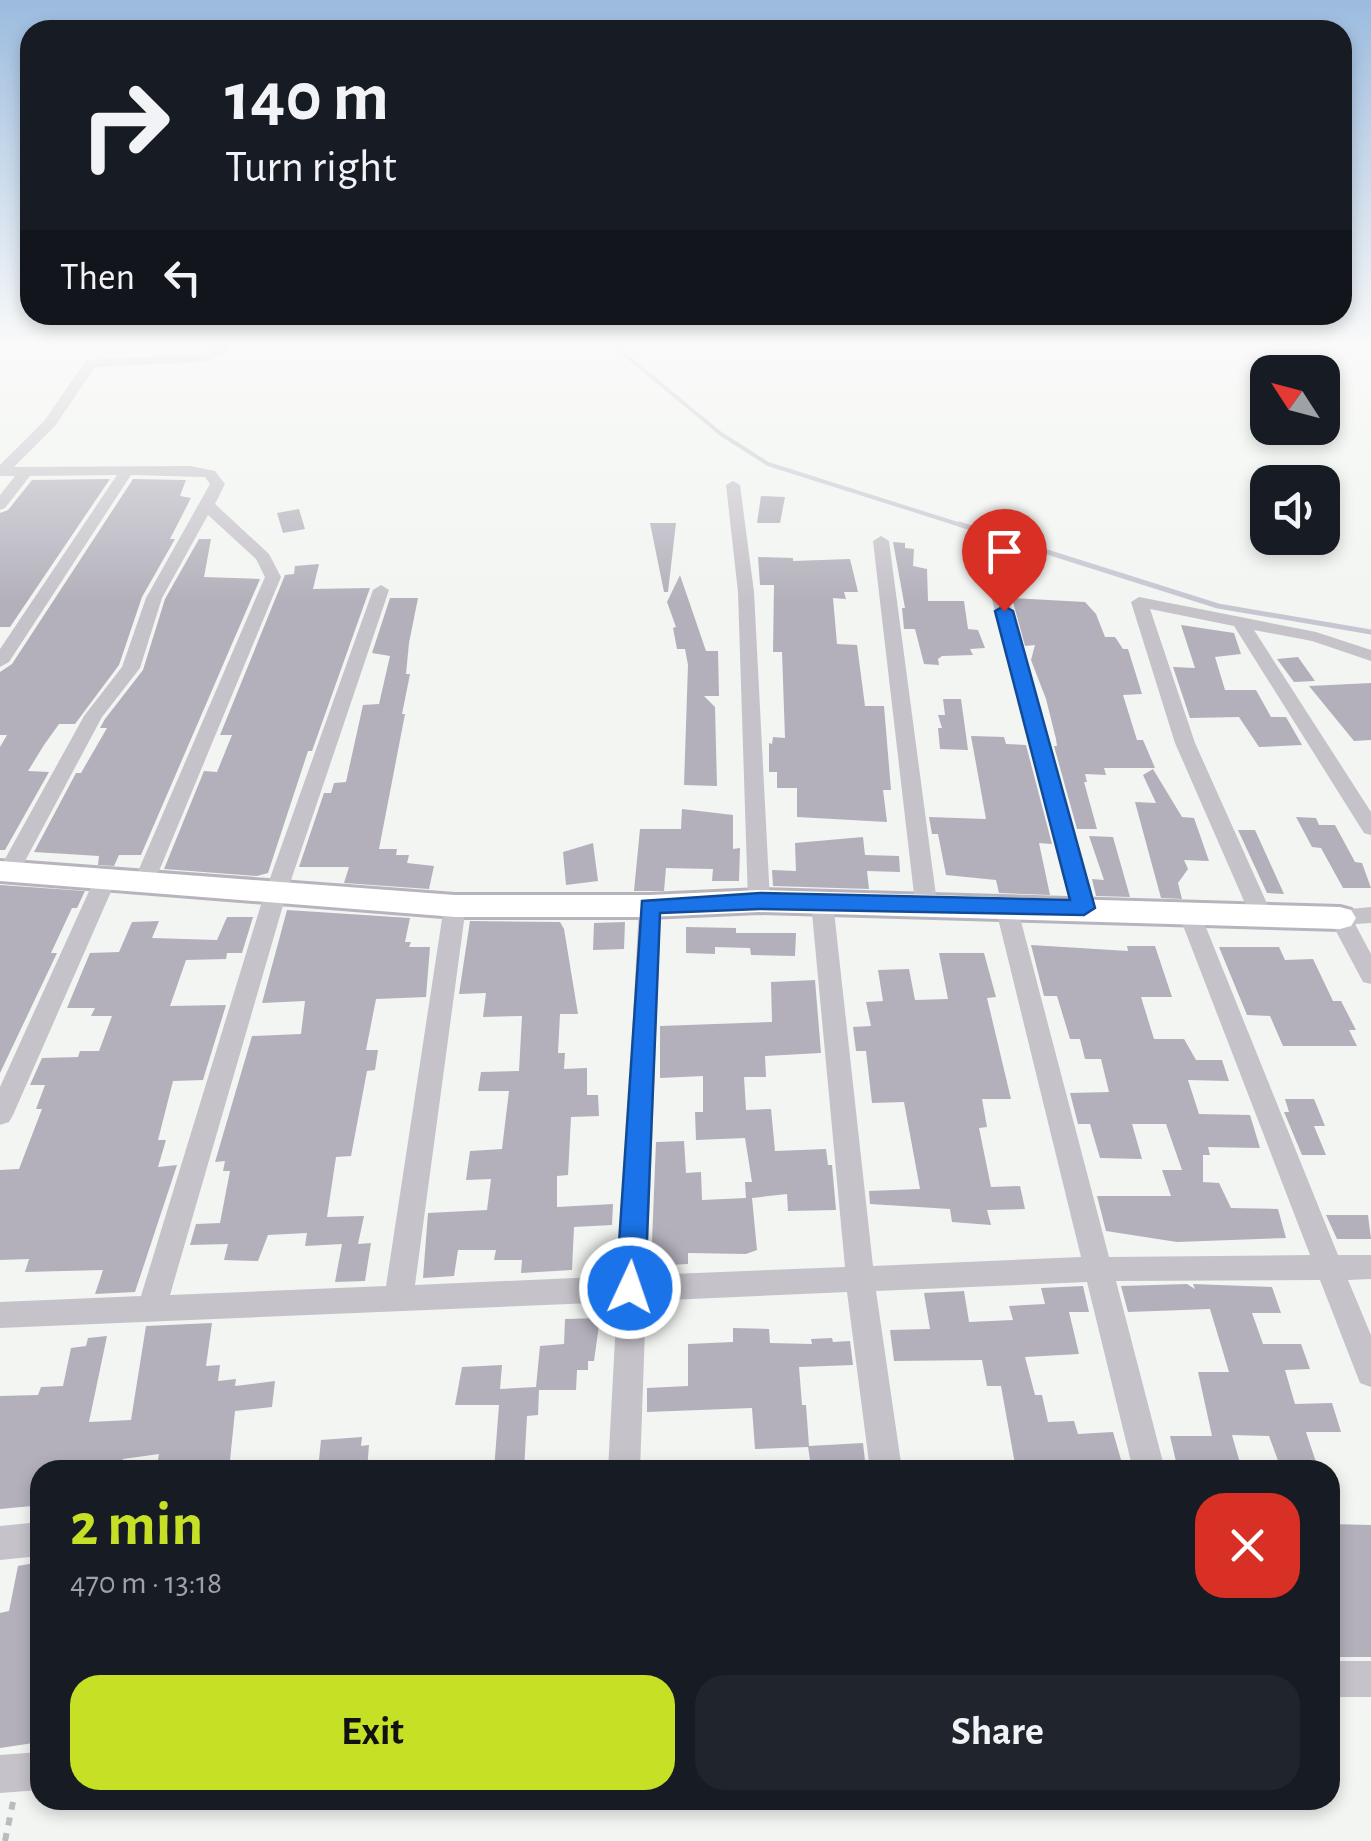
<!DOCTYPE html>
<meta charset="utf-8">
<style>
:root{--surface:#171b24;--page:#20242c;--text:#f1f3f6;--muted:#9ea1a6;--accent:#c6e026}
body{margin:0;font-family:"Alegreya Sans",sans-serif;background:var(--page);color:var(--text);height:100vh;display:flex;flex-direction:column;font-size:38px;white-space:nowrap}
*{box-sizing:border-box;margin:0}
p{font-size:32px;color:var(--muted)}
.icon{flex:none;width:55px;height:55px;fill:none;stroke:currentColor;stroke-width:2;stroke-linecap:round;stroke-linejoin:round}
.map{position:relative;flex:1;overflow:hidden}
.sheet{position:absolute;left:30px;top:1460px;width:1310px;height:350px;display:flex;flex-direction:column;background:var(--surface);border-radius:30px;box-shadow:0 5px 15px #0003}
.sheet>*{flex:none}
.hud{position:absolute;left:20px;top:20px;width:1332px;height:305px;border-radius:30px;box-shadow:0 5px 15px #0003;background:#171b24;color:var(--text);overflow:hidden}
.needle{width:65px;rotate:306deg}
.buttons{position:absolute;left:1250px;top:355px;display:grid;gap:20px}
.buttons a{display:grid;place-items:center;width:90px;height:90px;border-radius:20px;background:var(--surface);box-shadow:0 5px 15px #0003;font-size:50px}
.pin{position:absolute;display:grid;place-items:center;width:85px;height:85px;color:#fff;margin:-102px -42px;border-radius:50% 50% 50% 0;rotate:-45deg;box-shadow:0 0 10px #0007}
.pin .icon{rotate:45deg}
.me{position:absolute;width:110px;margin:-55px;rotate:3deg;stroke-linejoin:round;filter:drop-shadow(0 0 8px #0008)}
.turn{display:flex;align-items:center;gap:35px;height:210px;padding:0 40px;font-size:45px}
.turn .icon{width:130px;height:130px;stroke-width:2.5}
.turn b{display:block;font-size:70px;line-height:85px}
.then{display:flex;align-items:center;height:95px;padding:0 40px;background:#0003;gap:20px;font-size:38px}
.round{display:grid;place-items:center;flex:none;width:105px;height:105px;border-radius:30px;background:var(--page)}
.summary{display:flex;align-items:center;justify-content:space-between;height:170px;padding:0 40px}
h1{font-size:60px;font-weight:700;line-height:75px;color:var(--accent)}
.primary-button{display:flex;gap:20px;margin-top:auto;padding:20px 40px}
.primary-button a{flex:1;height:115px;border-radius:30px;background:var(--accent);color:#111;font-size:40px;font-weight:700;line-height:115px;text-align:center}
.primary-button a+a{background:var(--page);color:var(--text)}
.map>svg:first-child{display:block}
</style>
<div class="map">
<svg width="1371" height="1841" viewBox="0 0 1371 1841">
<rect width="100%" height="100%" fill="#f2f5f1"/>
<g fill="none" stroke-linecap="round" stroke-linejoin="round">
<path stroke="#c7c5d1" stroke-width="4" d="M612,344l109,90 47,30 199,63"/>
<path stroke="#c7c5d1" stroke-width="5" d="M959,524l259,82 153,26"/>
</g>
<path fill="#b3b0bb" d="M106,479h4l-100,148h-10v-114l8,-3 24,-30z
M133,479l53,1 -6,16 11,2 -21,41h5l-33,58 -23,68 -44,59h-16l-15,21 -16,26 21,1 -44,78h-5v-103l7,-12h-7v-63l12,-8z
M761,496l24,1 -5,26h-23z
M299,509l6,20 -22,4 -6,-20z
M650,523h26l-8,69h-4z
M199,539h12l-7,38 56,2 -119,276h-22l-5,11 -16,-1 1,-9 -65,-4 42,-79h5l26,-45h-7l5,-9 38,-49 22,-71z
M893,542l12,1v5l9,1 -1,17 14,3 1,32h36l4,28 10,1 7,18 -15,1 3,6 -31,1 -4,3 1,6 -15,-1 -9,-35h-11l-2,-21h3z
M758,557l35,1v3l57,-2 8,33h-14l2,7 -13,-1 4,46 20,1 8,61h19l7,84h-8l4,32 -90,-5v-29h-20v-16h-8v-29l3,1 1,-7 12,1 -3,-86h-9l1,-67h-14z
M319,564l-6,25 57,-1 -58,163h-4l-40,122 -11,3 -93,-7 40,-98 13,1 15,-37h-12l65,-160 9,-1 1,-8z
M680,575l26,76h12l1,45h-15l11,11 2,79 -33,-1 4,-120 -3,-16h-8l-4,-21 3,-1 -9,-25z
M390,598h28l-9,45 -3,31h4l-8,40h3l-26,135h18l-1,6h13l-2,8 27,3 -5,23 -85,-6 5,-16h-50l25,-74h7l3,-10 12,-1 17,-77 16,-1 11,-48 -18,-3z
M1012,598l73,4 11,12 9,23h10l8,12h5l14,45 -19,1 14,45h6l12,28h-51l2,7 -21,-1 2,8h-3l13,47h-20l-23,-83h3l-1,-7 -10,-40 -15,-39 4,-15 -10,1z
M1181,625l53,8 7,21 -26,3 10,33h31l15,27h15l16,28 -43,2 -20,-30 -49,1 -17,-51 22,1z
M1298,657l17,24 -21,1 -17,-23z
M1371,683v57l-17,1 -45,-55z
M943,699h18l7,51 -28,-1 -2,-21h4l-4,-13h7z
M971,736l33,1 2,7 20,1 26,99 -13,-1 11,52 -51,-2 -3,-13 -50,-5 -8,-41h-6l-3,-17 57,2z
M1153,769l29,48 12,1 15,43 -25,-1 4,9 -10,14 4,16 -21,-1 -26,-96 21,1 -13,-28z
M682,809l51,6v34l7,-1 -1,33h-27l1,-12 -47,-1 -2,23h-30l6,-62h41z
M1296,817l20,1 3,7h16l20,37 7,1 9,25h-28l-22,-40 -9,-1z
M1238,830h17l29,64 -17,-1z
M1089,836l24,1 17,60 -34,-1 -4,-17 12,1z
M863,837l2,18 34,1 1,16 -33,-1 2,18 -96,-3 -1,-16 24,1 -1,-28z
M593,843l5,38 -32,4 -3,-33z
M0,885l85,6 -8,17h-5l-21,45h6l-57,120z
M287,910l123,8 -5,24h6l-2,5h21l-4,50 -50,2 -10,51h12l-3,20 -8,1 -16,85 -15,1 -9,60 37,-1 -6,28 13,-1 -6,38 -30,1 7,-38 -37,2 2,-13 -39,2 -10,26 -34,-1 4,-16 -38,1 6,-21 24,-1 10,-52h-7l2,-10 -10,1 37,-126 49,-2 4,-33 -43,2z
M227,917h26l-11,36h-15l-1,6 -40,1 -16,46 56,-1 -23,75 -30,1 -15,59h8l-8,27 19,-2 -42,127 -40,2 8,-24 -78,2 4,-13 -29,1v-90l19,-1 23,-60h-6l9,-24h-15l12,-27 36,-1 2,-6h19l13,-35h-21l4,-8h-28l23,-55 29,-1 13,-30 27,-1 -7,17 65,2z
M470,921l90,1 4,7 14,85h-18l-2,39h7l-1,16 23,-1v27h11l1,21 -28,1 -3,58 -11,1v31l56,-3 -1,21 -38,2 -2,43 -51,3 1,-13h-28l2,-10h-38l-4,26 -31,2 5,-65 59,-3 4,-31 -25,1 4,-29 32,-2 7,-58h-31l3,-19 38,-1 3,-55 -39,1 3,-24 -27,1z
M625,922l-1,27 -31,1 1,-27z
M686,927l50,1v5h60l-1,23 -44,-1 -1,-7 -35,-1v7l-29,-1z
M1031,945l97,6 -1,-5h28l17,51h-31l13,42h30l12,21h26l7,21 -41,-1 11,34 51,1 10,33 -52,-1 2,8h-7v27l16,1 12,25 47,1 8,29 -109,4 -71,-11 -9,-35h74l-9,-26h20l-16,-46h-34l10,35 -42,-1 -10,-34h-12l-8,-31 39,-1 -8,-33h-16l-5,-20h-10l-13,-43h-13z
M1219,947h60l6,13 28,-1 20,42h8l15,29h-7l8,16h-74l-13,-30 -23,-1z
M939,953h45l12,44 -9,1 24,101h-29l5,28 -8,1 12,59 29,-1 5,23 -38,1 4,15 -39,-3 -2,-13 -80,-5 -1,-13 51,-2 -16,-87 -32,1 -6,-52h-10l-3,-24 18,-1 -5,-24 17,-1 -5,-31 31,-1 6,31 33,-1z
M815,980l6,73 -56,3 1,21h-22l2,33 25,-1 4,42 51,-2 2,16h4l4,45 -48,1 -1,-17 -35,4 5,52 -11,4 -58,-1v11l-37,2 5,-124 28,-1 2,32 15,-1 1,28 44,-2 -1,-16h7l-7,-44 -49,2 -1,-28h8v-36l-43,2v-52l112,-4 -1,-40z
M1285,1099h29l11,27h-11l12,29h-24l-18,-43h5z
M1326,1215h42l3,24h-34z
M1187,1284l8,5 -2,-5 79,3 9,26h-29l11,31h38l9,25 -25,1 10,34 37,-1 9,29h-35l11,33 -37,1 -11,-30 -37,-1 10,35h-64l-8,-34h42l-14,-64h31l-19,-63 -82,3 -7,-26z
M1083,1286l6,26h-20l10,42 -54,3 10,38h7l6,27 26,-1 4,13 35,-2 11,38h-108l-15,-84h-14l-5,-26 -88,1 -4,-31 40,-1 -6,-36 40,-2 5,31 44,-2 -4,-14 36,-2 -4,-16z
M600,1318l-6,43h-6v9h-11l-1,20h-37l-1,25 -11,1 -3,54h-30l5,-65h-44l7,-38 40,-2 -2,24 36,-2 4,-41 24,-2 1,-25z
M212,1323l-6,43 14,-1 -2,16 18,-2 -1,7 40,-5 -3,26 -37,4 -6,59h-73l3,-16 -36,5 -2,10 -81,1 -8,36 -32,3v-113l38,-1 3,-8 22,-1 8,-38 15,-2 2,-8 19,-2 -18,86 42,-2 15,-94z
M733,1328l36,1 1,14 42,1 -1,-5 21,-1 1,4 17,-1 3,24 -54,2 3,38h4l3,41 54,-3 3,27h-48v-4h-7l-3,-19 -53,2 -3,-41 -105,4v-24l41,-2v-42l45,-2z
M362,1437l-1,9 8,-1 -2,25h-49l3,-30z
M1330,1524l41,1v132h-32l-9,-29v-51h9l-9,-30z
M40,1562v180l-40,6v-135l9,-2 9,-45z"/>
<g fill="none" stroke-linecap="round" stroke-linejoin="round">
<g stroke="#b8b4be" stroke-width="6">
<path id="secondary" d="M0,861l455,34h195l109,-5 581,17 11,3 5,8 -5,8 -11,3 -581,-17 -109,5h-195l-455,-36z"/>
</g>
<path stroke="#bbbabe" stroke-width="6" stroke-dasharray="8 8" stroke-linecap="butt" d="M5,1841l8,-39"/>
<path fill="#c5c2c9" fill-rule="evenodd" d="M216,344h12l-2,9 -21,9 -110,5 -40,59 -41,41 176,-1 25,5 10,13 -10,20 54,50 12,23 -129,311h-16l-3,-5 132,-306 -9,-18 -48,-44 -46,83 -22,70 -38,49 -85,159h-16l-1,-8 84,-152 38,-49 24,-69 64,-114 -5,-7 -74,-2 -122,187 -9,5v-18l117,-174 -87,1 -25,32 -5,2v-15l15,-19h-15v-11l45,-45 41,-60 118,-6 10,-3z
M733,481l7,4 14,107 16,309 -11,7 -11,-7 -10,-309 -12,-107z
M881,536l8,5 48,362 -11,7 -11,-7 -42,-362z
M992,564l8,5 95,339 -11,8 -11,-8 -89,-339z
M381,585l8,5 -103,305 -116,400 216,-9 58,-380 11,-8 11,8 -51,379 204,-9 20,-370 11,-8 11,8 -14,369 198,-8 -34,-365 11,-7 11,7 40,364 208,-9 -86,-351 11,-8 11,8 92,351 201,-2 -131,-340 11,-8 11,8 137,340h33v24l-23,1 23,55v52l-11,-4 -40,-103 -204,1 49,189h-32l-46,-188 -211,9 26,179h-32l-23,-178 -201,9 -6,169h-32l9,-168 -617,26v-26l141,-6 123,-401 109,-305z
M1139,597l177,35 55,18v11l-59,-20 -58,-11 117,182v23l-7,-2 -130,-207 -84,-17 45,134 78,174 -3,5 -8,3 -11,-8 -76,-174 -44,-141z
M106,871l11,7 -104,237 -4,7 -9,3v-38l95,-209z
M1371,907v16l-16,1 16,30v30l-8,-2 -34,-64 11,-8z
M40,1522v34l-40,4v-34z
M1330,1661h41v36h-41z
M40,1752v38l-40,3v-38z"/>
<use href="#secondary" fill="#fff" fill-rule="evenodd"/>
</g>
<linearGradient id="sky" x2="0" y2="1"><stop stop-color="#9bbbdf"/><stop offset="0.57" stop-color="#f9faf9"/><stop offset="1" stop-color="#f9faf9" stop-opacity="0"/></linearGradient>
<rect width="1371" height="602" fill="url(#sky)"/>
<path fill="#1a73e8" stroke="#114b97" stroke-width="2.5" d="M1004,606l9,5 82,297 -11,7 -324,-6 -100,4 -15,375 -4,9 -11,3 -10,-3 -4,-9 26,-387 118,-8 310,7 -75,-289z"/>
</svg>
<div class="buttons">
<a><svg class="needle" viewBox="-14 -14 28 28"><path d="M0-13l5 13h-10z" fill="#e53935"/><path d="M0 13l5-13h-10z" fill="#9ea1a6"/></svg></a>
<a><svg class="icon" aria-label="sound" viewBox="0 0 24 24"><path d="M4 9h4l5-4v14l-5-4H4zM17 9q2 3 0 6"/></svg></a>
</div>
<div class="pin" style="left:1004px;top:611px;background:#d93025"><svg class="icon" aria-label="arrive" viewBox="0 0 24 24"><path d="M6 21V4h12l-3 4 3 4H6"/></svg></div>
<svg class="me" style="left:630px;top:1288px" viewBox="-20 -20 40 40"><circle r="17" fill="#1a73e8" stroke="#fff" stroke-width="3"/><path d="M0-11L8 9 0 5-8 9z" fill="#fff"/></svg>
<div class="hud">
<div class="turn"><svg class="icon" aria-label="right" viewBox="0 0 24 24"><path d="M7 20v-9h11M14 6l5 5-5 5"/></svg><div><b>140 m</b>Turn right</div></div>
<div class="then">Then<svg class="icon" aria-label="left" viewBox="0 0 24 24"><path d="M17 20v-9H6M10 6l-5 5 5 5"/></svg></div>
</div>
<section class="sheet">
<div class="summary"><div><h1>2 min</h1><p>470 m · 13:18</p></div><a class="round" style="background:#d93025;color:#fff"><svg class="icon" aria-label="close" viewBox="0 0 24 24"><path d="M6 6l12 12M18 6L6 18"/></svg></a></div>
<div class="primary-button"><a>Exit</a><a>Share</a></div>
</section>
</div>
